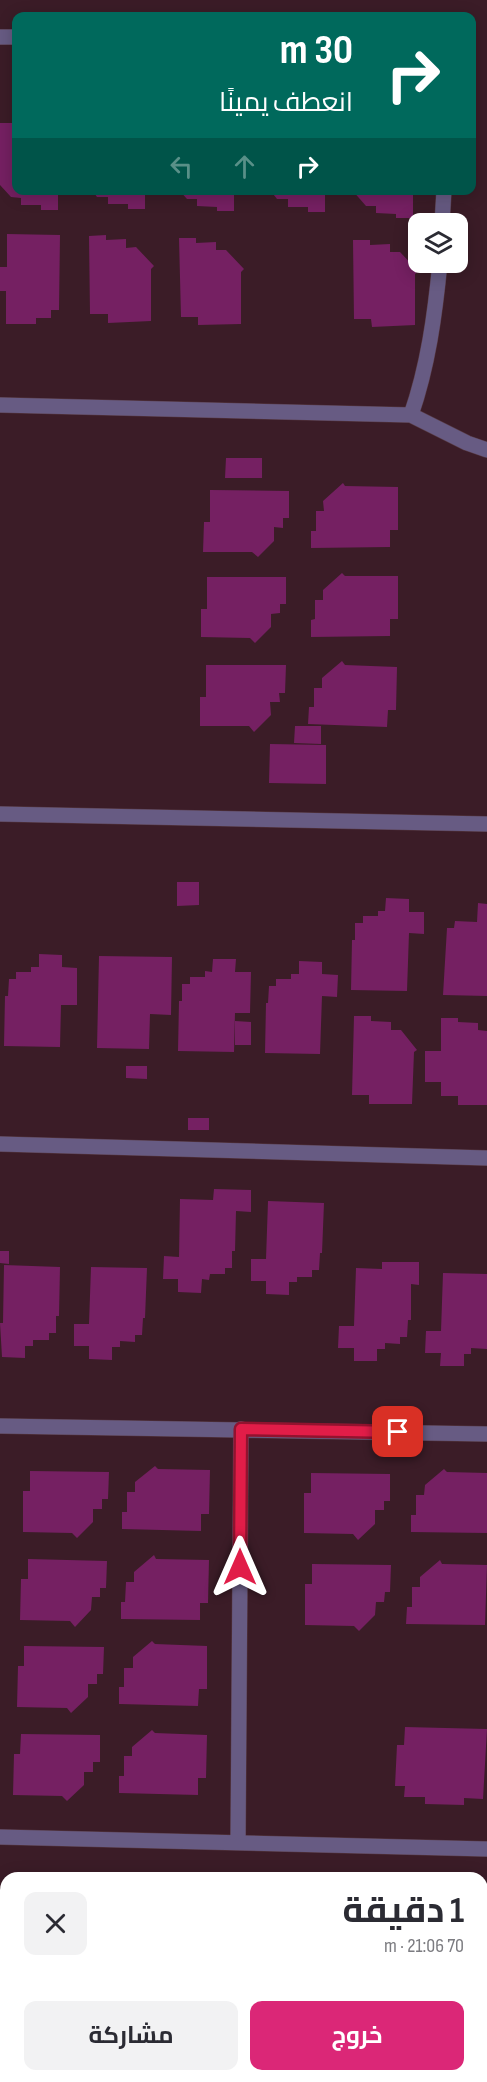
<!DOCTYPE html>
<html lang="ar">
<meta charset="utf-8">
<style>
:root{--surface:#fff;--page:#f2f2f3;--text:#2b2b33;--muted:#7c7c81;--accent:#db2777}
body{margin:0;font-family:"Sofia Sans Condensed",Cairo,sans-serif;background:var(--page);color:var(--text);direction:rtl;height:100vh;display:flex;flex-direction:column;font-size:22px;white-space:nowrap}
*{box-sizing:border-box;margin:0}
p{font-size:20px;color:var(--muted)}
.icon{flex:none;width:33px;height:33px;fill:none;stroke:currentColor;stroke-width:2;stroke-linecap:round;stroke-linejoin:round}
.map{position:relative;flex:1;overflow:hidden;direction:ltr}
.drawer{position:absolute;left:0px;top:1872px;width:488px;height:210px;display:flex;flex-direction:column;background:var(--surface);border-radius:18px 18px 0 0;box-shadow:0 3px 15px #0003;direction:rtl}
.drawer>*{flex:none}
.hud{position:absolute;left:12px;top:12px;width:464px;height:183px;border-radius:12px;box-shadow:0 3px 15px #0003;direction:rtl;background:#00695c;color:#fff;overflow:hidden}
.controls{position:absolute;left:408px;top:213px;display:grid;gap:12px}
.controls a{display:grid;place-items:center;width:60px;height:60px;border-radius:12px;background:var(--surface);box-shadow:0 3px 15px #0003;font-size:30px}
.pin{position:absolute;display:grid;place-items:center;width:51px;height:51px;color:#fff;margin:-26px;border-radius:12px;box-shadow:0 3px 9px #0006}
.me{position:absolute;width:66px;margin:-33px;rotate:0deg;stroke-linejoin:round;filter:drop-shadow(0 0 4px #0008)}
.turn{display:flex;align-items:center;gap:21px;height:126px;padding:0 24px;font-size:27px}
.turn .icon{width:78px;height:78px;stroke-width:2.5}
.turn b{display:block;font-size:42px;line-height:51px}
.lanes{display:flex;align-items:center;height:57px;padding:0 24px;background:#0003;justify-content:center;gap:30px;direction:ltr}
.lanes .off{opacity:.35}
.round{display:grid;place-items:center;flex:none;width:63px;height:63px;border-radius:12px;background:var(--page)}
.summary{display:flex;align-items:center;justify-content:space-between;height:102px;padding:0 24px}
h1{font-size:36px;font-weight:700;line-height:45px}
.action{display:flex;gap:12px;margin-top:auto;padding:12px 24px}
.action a{flex:1;height:69px;border-radius:12px;background:var(--accent);color:#fff;font-size:24px;font-weight:700;line-height:69px;text-align:center}
.action a+a{background:var(--page);color:var(--text)}
.map>svg:first-child{display:block}
</style>
<div class="map">
<svg width="487" height="2082" viewBox="0 0 487 2082">
<rect width="100%" height="100%" fill="#3b1c27"/>
<path fill="#752062" d="M0,123h16v67h42v20h-17v-5h-20v-7l-10,-1 -11,-12z
M92,190h53v19h-17v-5h-20v-7h-11z
M179,190h55v21h-17v-4l-20,-1v-7h-10z
M270,190h55v22h-17v-5h-20v-8h-11z
M352,190h61v28h-17v-4l-20,-1v-7h-10z
M7,234l53,1 -1,75h-8v8h-15v6h-30v-33h-6v-24h7z
M106,235v5l20,-1v9l10,-1 18,19 -3,3v52l-43,2v-9h-18l-1,-78z
M179,238h17v5l20,-1v8h10l18,19 -3,3v52l-43,1v-8h-17z
M353,240h17v5l20,-1v8h10l18,19 -3,3v51l-43,2 -1,-8h-17z
M226,458h36v20h-37z
M343,483l2,3 53,1v43h-8v17l-79,1v-17h5v-20h8l-1,-10z
M210,490l79,1v27h-6v10l-9,-1v14l-16,16 -6,-5h-49l1,-30h6z
M342,573l3,3h53v43h-8v17l-79,1v-17l4,-1v-19h8v-10z
M207,577h79v27h-6v9l-9,1v13l-16,16 -5,-5 -49,-1v-28h6z
M342,661l3,4 52,2 -1,43h-8l-1,17 -79,-3 1,-17h5v-19h8v-10z
M206,665h80l-1,28h-6l1,9h-10l1,13 -17,17 -5,-6h-49v-29h6z
M295,726h26v18l-27,-1z
M270,744l56,1v39l-57,-1z
M177,882h22v23l-22,1z
M386,898l23,1v13h15v22l-15,-1 -2,58 -56,-1 1,-50h3v-17h8v-7h15v-5h7z
M478,903l9,1v92l-44,-1 4,-67h7l1,-7 22,1z
M39,954l23,1v12l15,1v37h-16l-1,42 -56,-1 1,-50h3l1,-17h7v-7h15v-5h8z
M99,956l73,1 -1,58 -21,-1 -1,35 -52,-1z
M213,959h23l-1,13h16l-1,41h-15l-1,39 -56,-1 1,-50h3v-17h8v-7h15v-6l7,1z
M299,961l23,1v12l16,1 -1,22 -15,-1 -2,58 -55,-1 1,-50h2l1,-17h7v-7h15v-5h8z
M354,1016h17v5l20,1v8h10l16,20 -3,2 -2,52h-43v-9h-17z
M441,1018h17v4l20,1v7l9,1v74h-29v-9h-17v-14h-16v-31h16z
M235,1021l16,1v23h-16z
M126,1066h21v13l-21,-1z
M188,1118h21v12h-21z
M214,1189l37,1v22l-15,-1 -1,40h-3v17h-7v6h-15l-1,6 -7,-1 -1,14 -23,-1v-13h-15l1,-23 15,1 1,-58 33,1z
M268,1201l56,2 -2,50h-2l-1,17h-7v7h-15v5h-8v13l-23,-1v-13h-15v-22h15z
M0,1251h9v13l-9,-1z
M382,1262h37v23l-8,-1v36h-3l-1,17h-7v7l-15,-1v6h-8v12h-23v-13h-16l1,-22h15l2,-58 26,1z
M4,1265l56,2 -1,49h-3v17h-7v7h-16v6h-8v12l-23,-1 -2,-34h3z
M91,1267l56,1 -2,50h-2l-1,17h-7v7l-15,-1v6h-8v13l-23,-1v-13h-15v-22h15z
M443,1273l44,1v75l-16,-1v6h-7v12h-24l1,-13h-16l1,-22h15z
M155,1466l3,3 52,1 -1,44h-8v17l-79,-2v-17h5v-20h8v-10z
M444,1469l3,3 40,1v60l-76,-1v-17h5v-20h8l1,-10z
M30,1471l79,1 -1,27h-6v10h-9v13l-16,16 -5,-5 -49,-1v-41h7z
M311,1473l79,1v27h-6v9h-9v14l-17,16 -5,-6 -49,-1v-40h7z
M154,1555l2,4 53,1 -1,43h-8v17l-79,-1v-17h4l1,-20h8v-10z
M28,1559l79,2 -1,27h-6v9h-8l-1,13 -16,17 -5,-6 -50,-1 1,-41h7z
M440,1560l2,4 45,1 -2,60 -79,-1 1,-17h5v-20h8v-10z
M312,1564l79,1 -1,27h-5l-1,10h-8l-1,13 -16,16 -5,-5 -49,-1v-41h7z
M152,1641l3,3 52,2v43h-8l-1,17 -79,-2v-17h5v-19h9v-11z
M24,1646l80,1 -1,27h-6v10h-9v13l-17,16 -4,-5 -50,-1 1,-41h6z
M405,1727l82,2 -4,70 -19,-1v7l-39,-1v-7h-21l1,-11h-10l2,-41h7z
M152,1730l3,3 52,2 -1,43h-8v17l-79,-2v-17h5v-20h8v-9z
M21,1734l79,1v27h-7v10h-9v13l-17,16 -5,-5 -49,-1 1,-41h6z"/>
<g fill="none" stroke-linecap="round" stroke-linejoin="round">
<g stroke="#583b45" stroke-width="16">
<path id="minor" d="M0,37h16
M442,224l2,-34
M0,405l411,10 56,28 20,7
M411,415c17,-49 24,-100 29,-153
M0,814l487,10
M0,1144l487,14
M0,1426l487,8
M0,1837l487,12
M238,1843l3,-414"/>
</g>
<use href="#minor" stroke="#675b83" stroke-width="15"/>
</g>
<g fill="none" stroke-linecap="round" stroke-linejoin="round">
<g stroke="#92132f" stroke-width="15">
<path id="route" d="M240,1567l1,-138 157,3"/>
</g>
<use href="#route" stroke="#e11d48" stroke-width="10"/>
</g>
</svg>
<div class="controls">
<a><svg class="icon" aria-label="layers" viewBox="0 0 24 24"><path d="M12 4l9 5-9 5-9-5zM3 14l9 5 9-5"/></svg></a>
</div>
<div class="pin" style="left:398px;top:1432px;background:#d93025"><svg class="icon" aria-label="arrive" viewBox="0 0 24 24"><path d="M6 21V4h12l-3 4 3 4H6"/></svg></div>
<svg class="me" style="left:240px;top:1567px" viewBox="-20 -20 40 40"><path d="M0-17L14 15 0 8-14 15z" fill="#e11d48" stroke="#fff" stroke-width="4"/></svg>
<div class="hud">
<div class="turn"><svg class="icon" aria-label="right" viewBox="0 0 24 24"><path d="M7 20v-9h11M14 6l5 5-5 5"/></svg><div><b>30 m</b>انعطف يمينًا</div></div>
<div class="lanes"><svg class="icon off" aria-label="left" viewBox="0 0 24 24"><path d="M17 20v-9H6M10 6l-5 5 5 5"/></svg><svg class="icon off" aria-label="ahead" viewBox="0 0 24 24"><path d="M12 20V5M6 11l6-6 6 6"/></svg><svg class="icon" aria-label="right" viewBox="0 0 24 24"><path d="M7 20v-9h11M14 6l5 5-5 5"/></svg></div>
</div>
<section class="drawer">
<div class="summary"><div><h1>1 دقيقة</h1><p>70 m · 21:06</p></div><a class="round"><svg class="icon" aria-label="close" viewBox="0 0 24 24"><path d="M6 6l12 12M18 6L6 18"/></svg></a></div>
<div class="action"><a>خروج</a><a>مشاركة</a></div>
</section>
</div>
